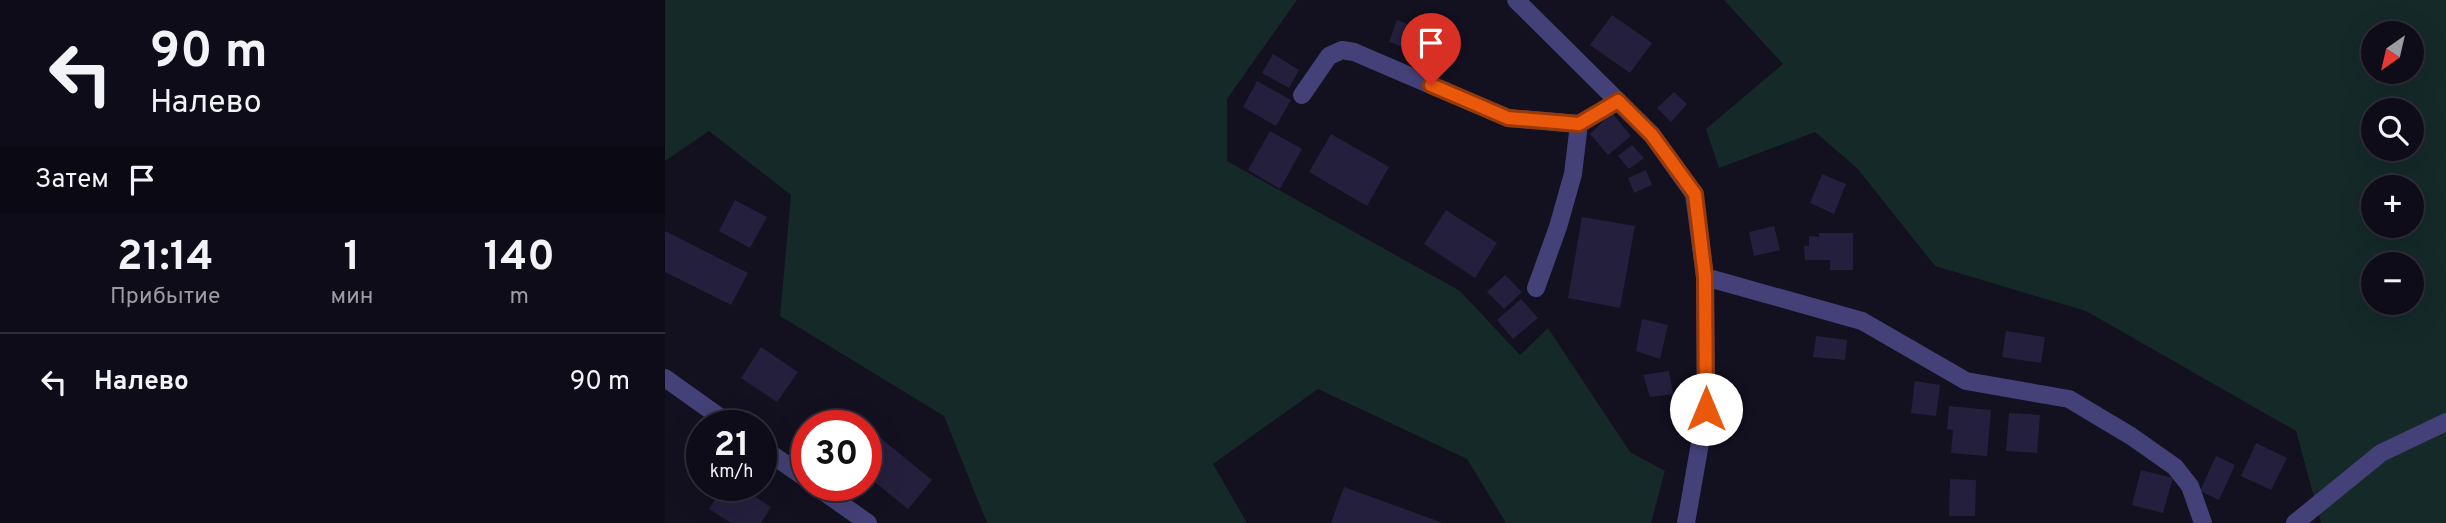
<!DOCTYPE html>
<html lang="ru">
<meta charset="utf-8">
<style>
:root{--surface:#0e0c18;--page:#1c1a25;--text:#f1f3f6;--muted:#9b9ba2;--line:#2e2c37}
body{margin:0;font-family:Overpass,sans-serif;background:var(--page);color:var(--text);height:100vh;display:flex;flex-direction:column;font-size:26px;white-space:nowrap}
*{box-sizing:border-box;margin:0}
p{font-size:23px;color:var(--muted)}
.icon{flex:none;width:38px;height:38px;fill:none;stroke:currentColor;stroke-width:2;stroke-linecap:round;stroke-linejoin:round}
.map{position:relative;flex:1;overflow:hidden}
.panel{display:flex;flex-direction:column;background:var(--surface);width:665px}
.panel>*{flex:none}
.banner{background:#0e0c18;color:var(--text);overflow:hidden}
.needle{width:46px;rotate:214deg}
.fabs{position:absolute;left:1696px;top:21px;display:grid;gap:14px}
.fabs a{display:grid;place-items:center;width:63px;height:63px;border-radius:50%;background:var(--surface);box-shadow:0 7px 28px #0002,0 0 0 2px var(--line);font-size:35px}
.speed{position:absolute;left:21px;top:410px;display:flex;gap:14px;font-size:35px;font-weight:700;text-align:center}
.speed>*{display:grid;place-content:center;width:91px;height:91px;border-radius:50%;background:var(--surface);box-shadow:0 7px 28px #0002,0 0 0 2px var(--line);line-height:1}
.speed small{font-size:18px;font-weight:400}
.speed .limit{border:10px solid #d22;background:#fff;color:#111}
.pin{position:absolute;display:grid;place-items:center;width:60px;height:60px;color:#fff;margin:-72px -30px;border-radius:50% 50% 50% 0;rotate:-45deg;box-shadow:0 0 7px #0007}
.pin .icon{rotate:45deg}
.me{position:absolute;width:77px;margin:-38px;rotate:0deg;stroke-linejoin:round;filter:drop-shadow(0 0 5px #0008)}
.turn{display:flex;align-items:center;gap:24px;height:147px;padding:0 35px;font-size:32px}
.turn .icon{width:91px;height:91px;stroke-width:2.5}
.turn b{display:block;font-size:49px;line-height:60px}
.then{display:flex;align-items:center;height:66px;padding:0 35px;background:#0003;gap:14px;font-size:26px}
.eta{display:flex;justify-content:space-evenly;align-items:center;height:119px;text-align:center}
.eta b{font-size:42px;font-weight:700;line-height:49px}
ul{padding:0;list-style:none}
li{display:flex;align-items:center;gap:21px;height:98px;padding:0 35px;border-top:2px solid var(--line)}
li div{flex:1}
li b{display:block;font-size:26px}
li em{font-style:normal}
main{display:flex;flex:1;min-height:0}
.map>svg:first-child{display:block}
</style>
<main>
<section class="panel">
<div class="banner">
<div class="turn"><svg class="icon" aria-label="left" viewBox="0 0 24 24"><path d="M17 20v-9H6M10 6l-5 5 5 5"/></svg><div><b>90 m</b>Налево</div></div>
<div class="then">Затем<svg class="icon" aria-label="arrive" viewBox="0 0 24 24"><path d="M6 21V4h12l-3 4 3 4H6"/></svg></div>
</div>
<div class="eta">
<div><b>21:14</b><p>Прибытие</p></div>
<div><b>1</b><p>мин</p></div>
<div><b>140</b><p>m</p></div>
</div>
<ul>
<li><svg class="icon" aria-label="left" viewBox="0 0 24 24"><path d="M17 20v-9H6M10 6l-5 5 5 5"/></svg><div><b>Налево</b></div><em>90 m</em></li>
</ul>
</section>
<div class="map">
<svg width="1781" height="523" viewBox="0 0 1781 523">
<rect width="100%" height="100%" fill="#131020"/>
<path fill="#142928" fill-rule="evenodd" d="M0,0h632l-70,99v62l233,130 60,64 28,-27 82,124 35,19 -14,52h-145l-39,-64 -149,-70 -105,75 34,59h-260l-43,-107 -164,-100 11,-121 -82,-64 -44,30z
M1059,0h722v523h-125l-25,-92 -210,-120 -151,-45 -78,-98 -42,-36 -96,36 -13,-39 77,-65zM1708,33h38v39h-38zM1708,110h38v39h-38zM1708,187h38v39h-38zM1708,264h38v39h-38z"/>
<path fill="#251f3e" d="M947,15l40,28 -22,30 -40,-28z
M732,20l24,9 -5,23 -27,-10z
M608,54l26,16 -10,18 -27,-15z
M592,81l34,19 -15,26 -33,-19z
M1009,92l13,12 -16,18 -14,-14z
M947,113l19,23 -23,19 -18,-21z
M605,131l32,18 -22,40 -32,-19z
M666,134l58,33 -22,39 -58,-34z
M967,145l12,13 -15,11 -11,-13z
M981,170l6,15 -18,8 -6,-15z
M1157,174l24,10 -12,30 -24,-11z
M70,200l32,17 -17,31 -31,-17z
M781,210l51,33 -22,35 -51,-34z
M917,217l53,9 -15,82 -52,-10z
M1109,226l6,24 -26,6 -5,-24z
M0,231l83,42 -17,32 -66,-33z
M1154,233h34v37h-23v-10h-25l-1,-14h5v-10l10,1z
M840,275l17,17 -18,17 -17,-17z
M856,299l17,19 -25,21 -16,-19z
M977,319l26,6 -8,34 -24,-8z
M1341,331l39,6 -4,26 -39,-6z
M1151,336l31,4 -2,20 -32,-3z
M96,347l37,25 -21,30 -36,-24z
M1004,371l4,23 -23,3 -7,-22z
M1250,381l25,4 -4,31 -25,-3z
M1284,406l42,4 -4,46 -36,-3 2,-23 -6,-1z
M1344,413l31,2 -3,38 -31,-2z
M213,436l54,44 -24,29 -42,-34v-24z
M1591,443l31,15 -16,32 -30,-14z
M1551,456l19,9 -16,35 -19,-9z
M1476,470l32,8 -10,35 -31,-8z
M1285,479l26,1 -1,36h-26z
M59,485h13l34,22 -10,16h-30l-22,-14z
M679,487l99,36h-112z"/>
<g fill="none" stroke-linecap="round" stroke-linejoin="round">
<path stroke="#444178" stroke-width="18" d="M851,0l136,135 42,59 11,83 1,132 -20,114
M637,95l27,-39 13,-6 12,2 154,66 71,6 39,-23
M1040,277l157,44 104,60 103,18 62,37 44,31 15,19 13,37
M871,288l22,-61 15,-53 6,-50
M0,378l66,47
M96,447l46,32
M149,485l54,38
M1630,523l86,-70 65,-31"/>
</g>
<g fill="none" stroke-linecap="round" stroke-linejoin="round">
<g stroke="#983908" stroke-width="18">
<path id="route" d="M766,85l77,33 48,4 23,2 39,-23 34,34 43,59 10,83 1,132"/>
</g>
<use href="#route" stroke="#ea580c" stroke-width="12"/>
</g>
</svg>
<div class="fabs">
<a><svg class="needle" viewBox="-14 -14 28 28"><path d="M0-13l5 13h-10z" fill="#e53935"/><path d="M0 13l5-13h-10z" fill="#9b9ba2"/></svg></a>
<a><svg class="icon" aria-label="search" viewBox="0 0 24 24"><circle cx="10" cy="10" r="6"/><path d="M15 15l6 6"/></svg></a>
<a>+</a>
<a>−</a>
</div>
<div class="speed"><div>21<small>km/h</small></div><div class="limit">30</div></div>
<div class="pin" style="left:766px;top:85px;background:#d93025"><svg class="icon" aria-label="arrive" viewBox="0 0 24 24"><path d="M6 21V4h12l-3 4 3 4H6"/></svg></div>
<svg class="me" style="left:1041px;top:409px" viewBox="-20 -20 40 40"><circle r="19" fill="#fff"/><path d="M0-13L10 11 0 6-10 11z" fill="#ea580c"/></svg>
</div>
</main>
